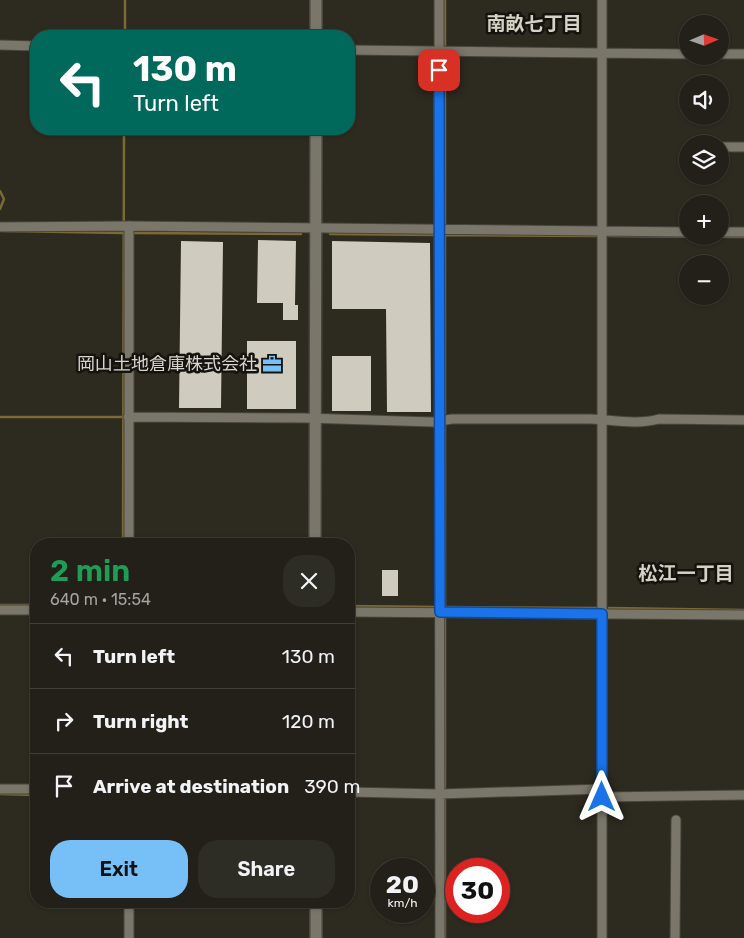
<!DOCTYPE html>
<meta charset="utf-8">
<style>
:root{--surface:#222018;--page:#2e2d25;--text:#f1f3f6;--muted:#a2a3a2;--line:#3f3e37;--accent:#76c0f7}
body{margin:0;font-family:Rubik,"Noto Sans JP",sans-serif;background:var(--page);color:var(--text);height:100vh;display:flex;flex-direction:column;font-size:19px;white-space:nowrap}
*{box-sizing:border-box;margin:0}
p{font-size:16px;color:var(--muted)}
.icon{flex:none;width:28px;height:28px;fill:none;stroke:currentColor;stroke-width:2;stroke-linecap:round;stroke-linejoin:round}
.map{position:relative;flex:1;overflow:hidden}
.details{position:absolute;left:30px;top:538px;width:325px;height:370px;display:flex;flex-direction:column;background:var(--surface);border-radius:20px;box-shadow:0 1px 4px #0004,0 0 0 1px var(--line)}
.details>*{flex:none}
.hud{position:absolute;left:30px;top:30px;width:325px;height:105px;border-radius:20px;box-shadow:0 1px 4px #0004,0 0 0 1px var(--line);background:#00695c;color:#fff;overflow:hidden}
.needle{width:32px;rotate:88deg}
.tools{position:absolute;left:679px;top:15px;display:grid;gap:10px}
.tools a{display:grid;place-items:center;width:50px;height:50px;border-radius:50%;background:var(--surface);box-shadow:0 1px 4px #0004,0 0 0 1px var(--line);font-size:25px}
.speed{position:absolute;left:370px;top:858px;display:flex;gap:10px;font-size:25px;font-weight:700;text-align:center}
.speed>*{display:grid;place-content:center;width:65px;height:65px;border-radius:50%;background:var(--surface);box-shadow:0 1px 4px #0004,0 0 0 1px var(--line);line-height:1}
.speed small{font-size:12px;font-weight:400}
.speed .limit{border:8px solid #d22;background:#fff;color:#111}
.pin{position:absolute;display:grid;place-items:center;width:42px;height:42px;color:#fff;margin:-21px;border-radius:10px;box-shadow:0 2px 8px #0006}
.me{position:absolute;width:55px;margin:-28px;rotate:0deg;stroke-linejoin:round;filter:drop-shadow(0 0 4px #0008)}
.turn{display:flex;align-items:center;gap:18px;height:105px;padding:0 20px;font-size:22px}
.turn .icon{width:65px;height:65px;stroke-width:2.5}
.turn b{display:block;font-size:35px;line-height:42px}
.round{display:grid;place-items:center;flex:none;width:52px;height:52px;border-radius:20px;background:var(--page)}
.overview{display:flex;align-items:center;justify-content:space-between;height:85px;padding:0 20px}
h1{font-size:30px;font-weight:600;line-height:38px;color:#1e9e55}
.button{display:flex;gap:10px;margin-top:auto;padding:10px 20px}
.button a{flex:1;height:58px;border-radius:20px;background:var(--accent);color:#111;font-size:20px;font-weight:600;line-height:58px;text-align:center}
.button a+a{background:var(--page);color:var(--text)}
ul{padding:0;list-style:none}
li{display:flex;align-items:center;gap:15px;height:65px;padding:0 20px;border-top:1px solid var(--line)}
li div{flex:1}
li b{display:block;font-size:19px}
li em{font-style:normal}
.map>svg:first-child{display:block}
</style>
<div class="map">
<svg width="744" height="938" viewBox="0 0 744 938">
<rect width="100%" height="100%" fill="#2d2a20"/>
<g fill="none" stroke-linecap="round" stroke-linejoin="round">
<path stroke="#7b6a36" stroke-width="2.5" d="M125,36v-36
M445,48v-48
M0,191l4,8 -4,10
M4,231l119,2
M131,233l170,1
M330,234l106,1
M444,235l153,1
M609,236l135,1
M0,417h123
M123,544l1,-415
M0,605h36
M349,606l88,1
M443,607l154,1
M609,608l135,2
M445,791v-737
M0,794l36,1
M445,796v142"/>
</g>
<path fill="#cfcbbe" d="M258,240l38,1 -1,64h3v15h-15v-17h-26z
M181,241l42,1 -2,166h-42z
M332,241l98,2 1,169h-44l-1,-103h-54z
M247,341h49v68h-49z
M332,356h39v55h-39z
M382,570h16v26h-16z"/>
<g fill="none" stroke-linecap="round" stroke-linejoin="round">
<g stroke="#48453c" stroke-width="11">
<path id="minor" d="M439,0l1,938
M0,45l36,1
M349,50l339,4
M720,54h24
M720,147h24
M129,226v318
M0,227l129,-1 559,6
M720,232h24
M128,417l177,1 128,4 19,-3h139c22,1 47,6 68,0l85,1
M0,610h36
M349,612l395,3
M0,789h36
M349,792l90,2 163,-5
M602,797l142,-2
M129,901v37
M602,938v-938
M675,938l1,-118"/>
</g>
<g stroke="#48453c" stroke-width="14">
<path id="tertiary" d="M316,36v-36
M315,544l1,-415
M316,901v37"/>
</g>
<use href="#minor" stroke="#7a766a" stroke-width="9"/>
<use href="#tertiary" stroke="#7a766a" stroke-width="11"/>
</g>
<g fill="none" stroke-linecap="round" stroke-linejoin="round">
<g stroke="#114b97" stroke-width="12">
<path id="route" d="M439,70l1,542 162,2v183"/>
</g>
<use href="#route" stroke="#1a73e8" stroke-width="9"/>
</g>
<defs>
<g id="office-bare" transform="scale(1.5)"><path d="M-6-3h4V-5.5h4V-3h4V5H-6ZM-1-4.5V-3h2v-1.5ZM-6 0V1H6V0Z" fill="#76c0f7" stroke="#14130e" stroke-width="2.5" paint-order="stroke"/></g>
</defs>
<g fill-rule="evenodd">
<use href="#office-bare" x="272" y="364"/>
</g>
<g text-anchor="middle" stroke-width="5" stroke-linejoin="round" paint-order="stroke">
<g font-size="18" fill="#d7d5ce" stroke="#14130e" text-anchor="end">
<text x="257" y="370">岡山土地倉庫株式会社</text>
</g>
<g font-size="19" font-weight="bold" fill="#d5d1c4" stroke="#14130e">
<text x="534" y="30">南畝七丁目</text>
<text x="686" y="580">松江一丁目</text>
</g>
</g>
</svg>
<div class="tools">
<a><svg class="needle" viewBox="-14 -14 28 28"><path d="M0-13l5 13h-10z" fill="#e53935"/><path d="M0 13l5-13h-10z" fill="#a2a3a2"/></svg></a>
<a><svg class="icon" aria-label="sound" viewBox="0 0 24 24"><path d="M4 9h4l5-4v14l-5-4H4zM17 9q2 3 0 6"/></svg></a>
<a><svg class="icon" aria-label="layers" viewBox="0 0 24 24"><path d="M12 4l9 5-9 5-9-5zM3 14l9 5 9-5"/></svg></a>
<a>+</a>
<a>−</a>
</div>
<div class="speed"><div>20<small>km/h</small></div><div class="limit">30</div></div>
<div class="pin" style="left:439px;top:70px;background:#d93025"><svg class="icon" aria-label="arrive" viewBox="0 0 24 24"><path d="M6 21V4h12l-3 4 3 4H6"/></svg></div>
<svg class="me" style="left:602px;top:797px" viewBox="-20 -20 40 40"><path d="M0-17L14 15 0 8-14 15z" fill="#1a73e8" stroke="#fff" stroke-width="4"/></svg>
<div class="hud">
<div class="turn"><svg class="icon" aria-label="left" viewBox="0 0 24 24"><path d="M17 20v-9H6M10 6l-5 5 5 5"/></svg><div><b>130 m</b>Turn left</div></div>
</div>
<section class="details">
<div class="overview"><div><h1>2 min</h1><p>640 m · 15:54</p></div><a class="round"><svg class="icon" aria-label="close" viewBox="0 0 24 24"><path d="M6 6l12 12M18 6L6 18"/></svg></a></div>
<ul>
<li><svg class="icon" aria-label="left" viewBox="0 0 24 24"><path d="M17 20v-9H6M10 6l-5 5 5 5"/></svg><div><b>Turn left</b></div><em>130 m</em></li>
<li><svg class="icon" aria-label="right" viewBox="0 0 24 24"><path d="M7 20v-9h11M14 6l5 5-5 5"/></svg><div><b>Turn right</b></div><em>120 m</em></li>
<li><svg class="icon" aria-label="arrive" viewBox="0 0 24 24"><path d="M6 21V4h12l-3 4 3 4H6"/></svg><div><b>Arrive at destination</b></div><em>390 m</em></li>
</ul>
<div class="button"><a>Exit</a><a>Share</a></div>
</section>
</div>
